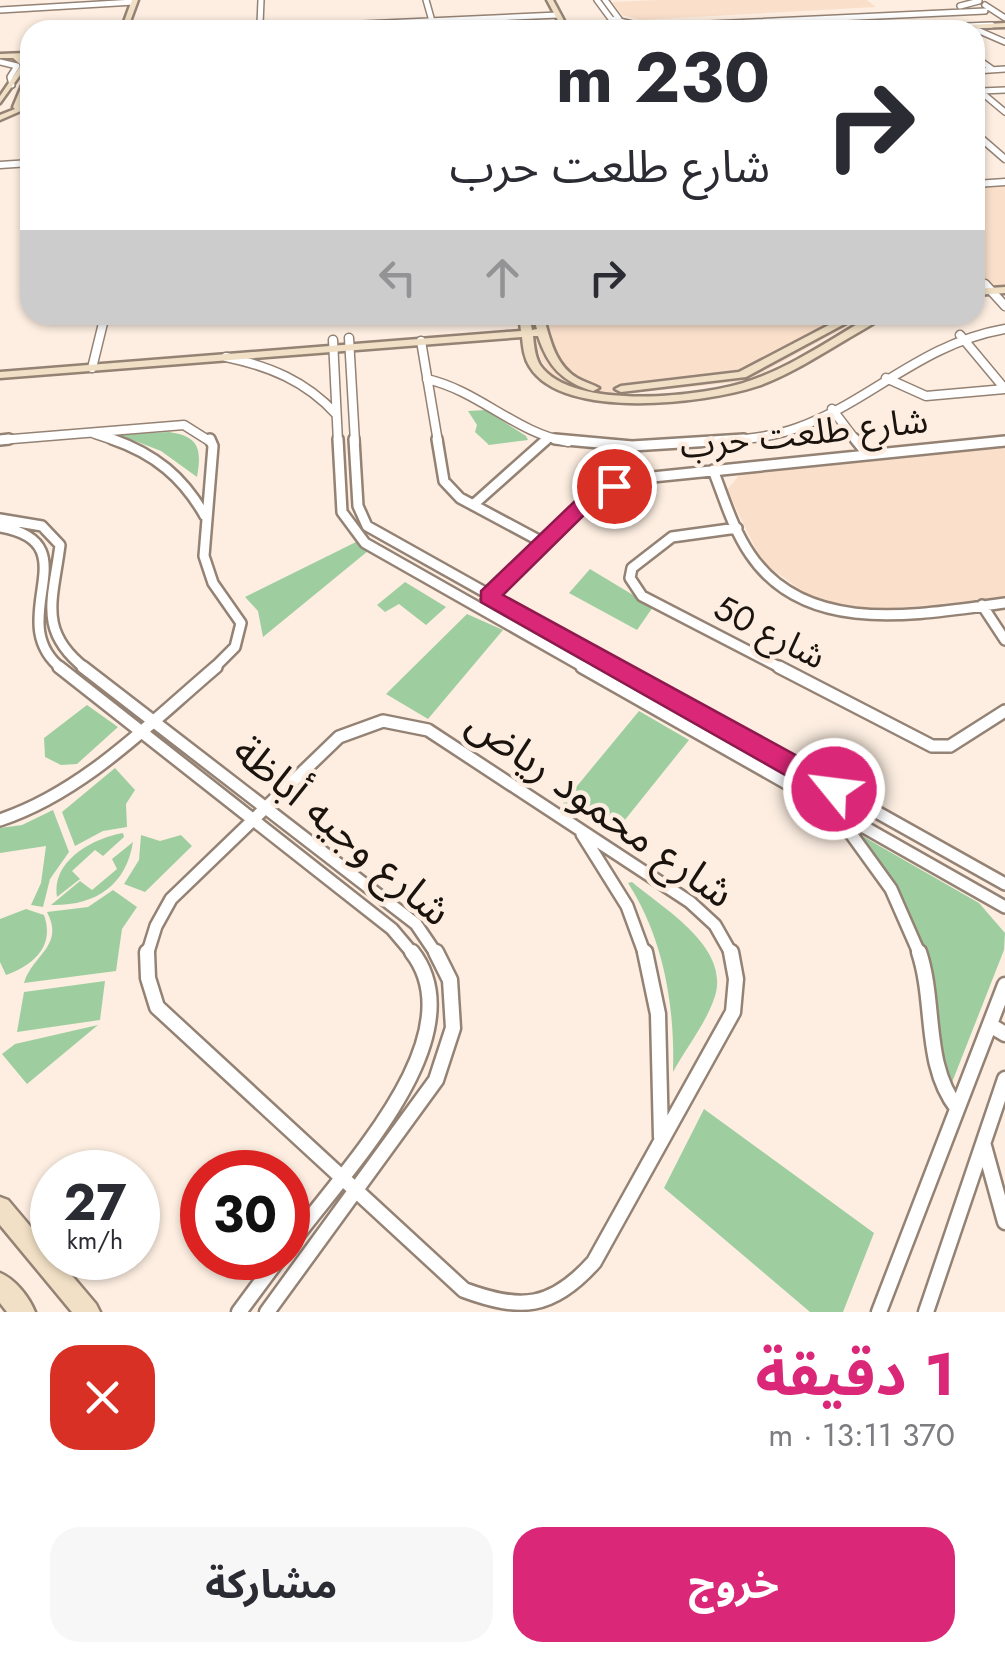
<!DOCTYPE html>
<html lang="ar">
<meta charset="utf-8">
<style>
:root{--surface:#fff;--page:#f7f7f7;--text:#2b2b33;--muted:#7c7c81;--accent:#db2777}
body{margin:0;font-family:Jost,"Noto Sans Arabic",sans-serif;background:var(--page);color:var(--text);direction:rtl;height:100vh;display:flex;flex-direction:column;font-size:38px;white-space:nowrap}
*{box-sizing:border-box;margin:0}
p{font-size:32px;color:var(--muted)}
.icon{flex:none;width:55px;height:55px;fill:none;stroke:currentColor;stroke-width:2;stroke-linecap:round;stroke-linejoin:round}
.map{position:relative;height:1312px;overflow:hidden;direction:ltr}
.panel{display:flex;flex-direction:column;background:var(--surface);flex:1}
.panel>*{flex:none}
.hud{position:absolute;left:20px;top:20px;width:965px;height:305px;border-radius:30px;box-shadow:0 2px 8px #0004;direction:rtl;background:#fff;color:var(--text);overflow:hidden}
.speed{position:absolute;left:30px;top:1150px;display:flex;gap:20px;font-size:50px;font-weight:700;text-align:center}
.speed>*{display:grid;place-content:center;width:130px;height:130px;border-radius:50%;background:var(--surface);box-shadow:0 2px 8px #0004;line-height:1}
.speed small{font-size:25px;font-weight:400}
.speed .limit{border:15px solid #d22;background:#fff;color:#111}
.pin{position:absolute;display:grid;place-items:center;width:85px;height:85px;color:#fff;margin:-42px;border:5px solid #fff;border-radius:50%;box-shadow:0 2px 10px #0007}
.me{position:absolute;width:110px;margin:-55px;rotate:299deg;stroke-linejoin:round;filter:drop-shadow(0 0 8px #0008)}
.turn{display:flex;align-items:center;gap:35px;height:210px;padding:0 50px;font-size:45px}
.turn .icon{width:130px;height:130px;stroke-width:2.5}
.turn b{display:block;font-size:70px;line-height:85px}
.lanes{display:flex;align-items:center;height:95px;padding:0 50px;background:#0003;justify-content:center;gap:50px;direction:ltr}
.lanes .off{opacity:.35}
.round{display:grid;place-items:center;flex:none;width:105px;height:105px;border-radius:30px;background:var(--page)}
.head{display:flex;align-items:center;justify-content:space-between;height:170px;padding:0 50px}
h1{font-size:60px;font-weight:700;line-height:75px;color:var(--accent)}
.action{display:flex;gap:20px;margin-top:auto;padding:20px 50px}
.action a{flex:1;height:115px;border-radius:30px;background:var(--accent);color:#fff;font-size:40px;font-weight:700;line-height:115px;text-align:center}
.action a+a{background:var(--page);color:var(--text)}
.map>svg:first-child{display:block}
</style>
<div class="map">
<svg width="1005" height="1312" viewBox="0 0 1005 1312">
<rect width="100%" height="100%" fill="#fdeee1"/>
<path fill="#fae0cb" d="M656,0h211l9,7 -236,13 -18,-5 -10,-13z
M1005,180v107l-30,2v-107z
M529,315h340l-122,66 -132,14 -36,-5 -27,-15 -11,-15z
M1005,446v151l-134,14 -34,-4 -25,-9 -50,-36 -35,-72 14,-17z"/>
<path fill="#9ecea0" d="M485,410l41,26 2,4 -39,5 -14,-13 2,-7 -9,-14z
M169,432c30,4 33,17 28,45l-36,-26 -41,-16z
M356,542l12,9 -105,86 -5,-26 -13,-14z
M590,569l63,38 -16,23 -68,-37z
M405,582l41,25 -20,18 -27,-21 -14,8 -8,-7z
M467,614l36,16 -75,89 -42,-25z
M87,705l31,22 -41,37 -16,1 -16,-8 -1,-19z
M639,711l50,29 -77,96 -49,-33z
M115,768l20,22 -9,14 1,23 -24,4 -28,15 -13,-34z
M53,810l16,42 -19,27 -7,28 -12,-2 10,-22 5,-37 -46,7v-25l22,-3z
M123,833l1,4 -21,19 -8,-6 -23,21 8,8 -23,18c-6,-36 36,-59 66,-64z
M857,833l122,70 26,30 -1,17 -53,135 -12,-21 -13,-109z
M141,835l19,6 21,-6 11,11 -47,46 -21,-8 15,-24z
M133,842c-7,44 -38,64 -82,63l29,-24 12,9 25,-21 -5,-10z
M632,882c32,27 98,65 83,114 -8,26 -29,52 -42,76 2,-65 -9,-133 -45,-189z
M113,890l24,17 -15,22 -6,42 -92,12c8,-28 41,-37 23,-71l41,-5z
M26,909l18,6c11,31 -10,50 -38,60l-6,-13v-43z
M105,981l-5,39 -83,12 7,-40z
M98,1025l-71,59 -25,-30 13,-10z
M704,1109l170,124 -31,79h-33l-146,-124z"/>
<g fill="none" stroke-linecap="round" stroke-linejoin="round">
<g stroke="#948274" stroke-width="8">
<path id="street-far5" d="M261,0l-1,24 15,4 283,-13
M426,0l6,21
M597,0l14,19 34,8 340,-16
M605,0l14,19
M985,5l20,13
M960,6l19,-5
M0,10l134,-8
M975,29l30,13
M860,30l132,-5
M975,57l17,12
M0,62l17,4 -7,11 2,8
M975,71l30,-2
M975,87l30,25
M981,91l24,-1"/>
</g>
<g stroke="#948274" stroke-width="9">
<path id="street-far4" d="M975,133l30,26
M0,165l30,-2
M975,184l30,-2"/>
</g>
<g stroke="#948274" stroke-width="11">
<path id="street-far3" d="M985,284l20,22
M960,335l45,54
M349,338l6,104
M333,340l5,102
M421,341l17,101
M226,357c43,9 80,24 110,57
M92,368l13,-53
M886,378l40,18 79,-7
M427,379c52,12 89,54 141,63
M832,409l25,33
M95,434l24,8
M0,440l184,-15 27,17
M544,442l4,-4
M720,442c26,-3 52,-5 77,-14 75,-27 123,-84 208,-99
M998,442l7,-1"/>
</g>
<g stroke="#948274" stroke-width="14">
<path id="street-far2" d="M112,439c43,15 71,38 93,77
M210,439l3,7 -9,110 9,27 28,40 -6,24 -22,22
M338,439l4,73 23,31 222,126
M354,439l4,67 9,20 255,143
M437,439l7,42 16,17 84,45
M555,439l77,7 112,-7
M855,439l12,15
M0,440l9,-1
M713,470c11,28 20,59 37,84 56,84 170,60 255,49
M473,505l74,-66
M0,519l42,7 18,19c-7,55 -23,86 26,124
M0,527c93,16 0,93 62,142
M737,528l-65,9 -40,31 -2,10 12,18 141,73
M486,599l96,-94 51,-26 372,-38
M982,605l23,35"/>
</g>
<g stroke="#948274" stroke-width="16">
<path id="street-far1" d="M59,667l333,262 22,26
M83,667l333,257 21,31
M582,667l423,240
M618,667l387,217
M779,667l153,79h18l55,-35
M839,817l52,72 29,66
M0,820c84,-28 150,-97 216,-153
M582,834l45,72 18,49
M147,955l9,-29 15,-27 168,-162 44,-16 45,9 262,172 25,23 17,30"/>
</g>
<g stroke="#948274" stroke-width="19">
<path id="street" d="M147,952l1,26 9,29 307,283c57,21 88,19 130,-28l139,-250 3,-33 -5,-27
M645,952l13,62 3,123
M919,952c17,51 4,112 38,156
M990,1025l15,9
M984,1146l21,76
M288,1247c50,-70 191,-209 124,-295
M239,1312l40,-54
M267,1312l169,-232 17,-52 -3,-48 -14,-28
M879,1312l126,-327
M926,1312l79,-233"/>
</g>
<g stroke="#948274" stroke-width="5">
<path id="secondary" d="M132,0h6l-11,30h-6z
M547,0h6l16,30h-6z
M1005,23v4l-93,3 3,-2z
M0,54l26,-1 3,2 -9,2 8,7 -28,39v-7l21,-31 -8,-7h-13z
M30,74v11l-10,23 3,2 -23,10v-5l15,-6 -2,-2 13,-31z
M1005,287v6l-30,2v-6z
M519,315h10l3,15 5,-1 -4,-14h10c7,23 11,49 34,63 7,4 15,6 22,10l-6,3c-31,-9 -45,-25 -55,-55h-5c1,9 2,21 7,29 32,47 166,32 212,15 43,-15 82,-43 121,-65h13c-12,9 -26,16 -39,24 -29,17 -58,36 -89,47 -51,17 -195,35 -228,-19 -6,-9 -7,-20 -8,-30l-522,41v-6l521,-41z
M848,315h13l-115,62 -125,15 -6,-3 6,-3 118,-14z
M0,1197l8,3 44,52v6h5l39,46 4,8h-28l-72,-87z
M0,1273c15,6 29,24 35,39h-28l-7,-9z"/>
</g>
<use href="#street-far5" stroke="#fff" stroke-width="5"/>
<use href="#street-far4" stroke="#fff" stroke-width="6"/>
<use href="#street-far3" stroke="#fff" stroke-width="8"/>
<use href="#street-far2" stroke="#fff" stroke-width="9"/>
<use href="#street-far1" stroke="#fff" stroke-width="11"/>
<use href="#street" stroke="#fff" stroke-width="14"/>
<use href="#secondary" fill="#f1e0c5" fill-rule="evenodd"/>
</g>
<path fill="#db2777" stroke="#8e194d" stroke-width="2.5" d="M614,479l9,7 -2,4 -32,20 -86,85 340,186 3,8 -3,8h-19l-343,-195v-11l94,-90z"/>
<g text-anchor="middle" stroke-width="9" stroke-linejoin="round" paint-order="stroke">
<g font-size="35" fill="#1a130e" stroke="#fdeee1">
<text transform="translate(804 433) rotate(-6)" y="12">شارع طلعت حرب</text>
<text transform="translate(770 632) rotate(27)" y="12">شارع 50</text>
</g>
<g font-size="42" fill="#1a130e" stroke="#fdeee1">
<text transform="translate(601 807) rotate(35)" y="15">شارع محمود رياض</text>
<text transform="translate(343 830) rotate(40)" y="15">شارع وجيه أباظة</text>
</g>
</g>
</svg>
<div class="speed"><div>27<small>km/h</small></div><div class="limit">30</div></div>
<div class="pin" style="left:614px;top:486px;background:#d93025"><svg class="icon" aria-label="arrive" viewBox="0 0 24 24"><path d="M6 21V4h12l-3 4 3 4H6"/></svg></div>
<svg class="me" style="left:834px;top:789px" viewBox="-20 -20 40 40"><circle r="17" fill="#db2777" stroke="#fff" stroke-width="3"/><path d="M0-11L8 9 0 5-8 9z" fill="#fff"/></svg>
<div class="hud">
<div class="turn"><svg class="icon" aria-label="right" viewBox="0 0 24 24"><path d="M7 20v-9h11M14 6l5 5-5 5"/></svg><div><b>230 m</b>شارع طلعت حرب</div></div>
<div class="lanes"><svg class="icon off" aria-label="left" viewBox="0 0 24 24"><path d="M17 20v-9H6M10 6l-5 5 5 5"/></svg><svg class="icon off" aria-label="ahead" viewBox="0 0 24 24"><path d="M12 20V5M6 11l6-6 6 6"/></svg><svg class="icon" aria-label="right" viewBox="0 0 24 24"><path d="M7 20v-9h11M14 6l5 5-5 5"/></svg></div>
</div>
</div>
<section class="panel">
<div class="head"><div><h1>1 دقيقة</h1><p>370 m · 13:11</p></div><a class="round" style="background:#d93025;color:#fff"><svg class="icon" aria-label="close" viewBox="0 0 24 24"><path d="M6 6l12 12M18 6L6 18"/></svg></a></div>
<div class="action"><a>خروج</a><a>مشاركة</a></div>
</section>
